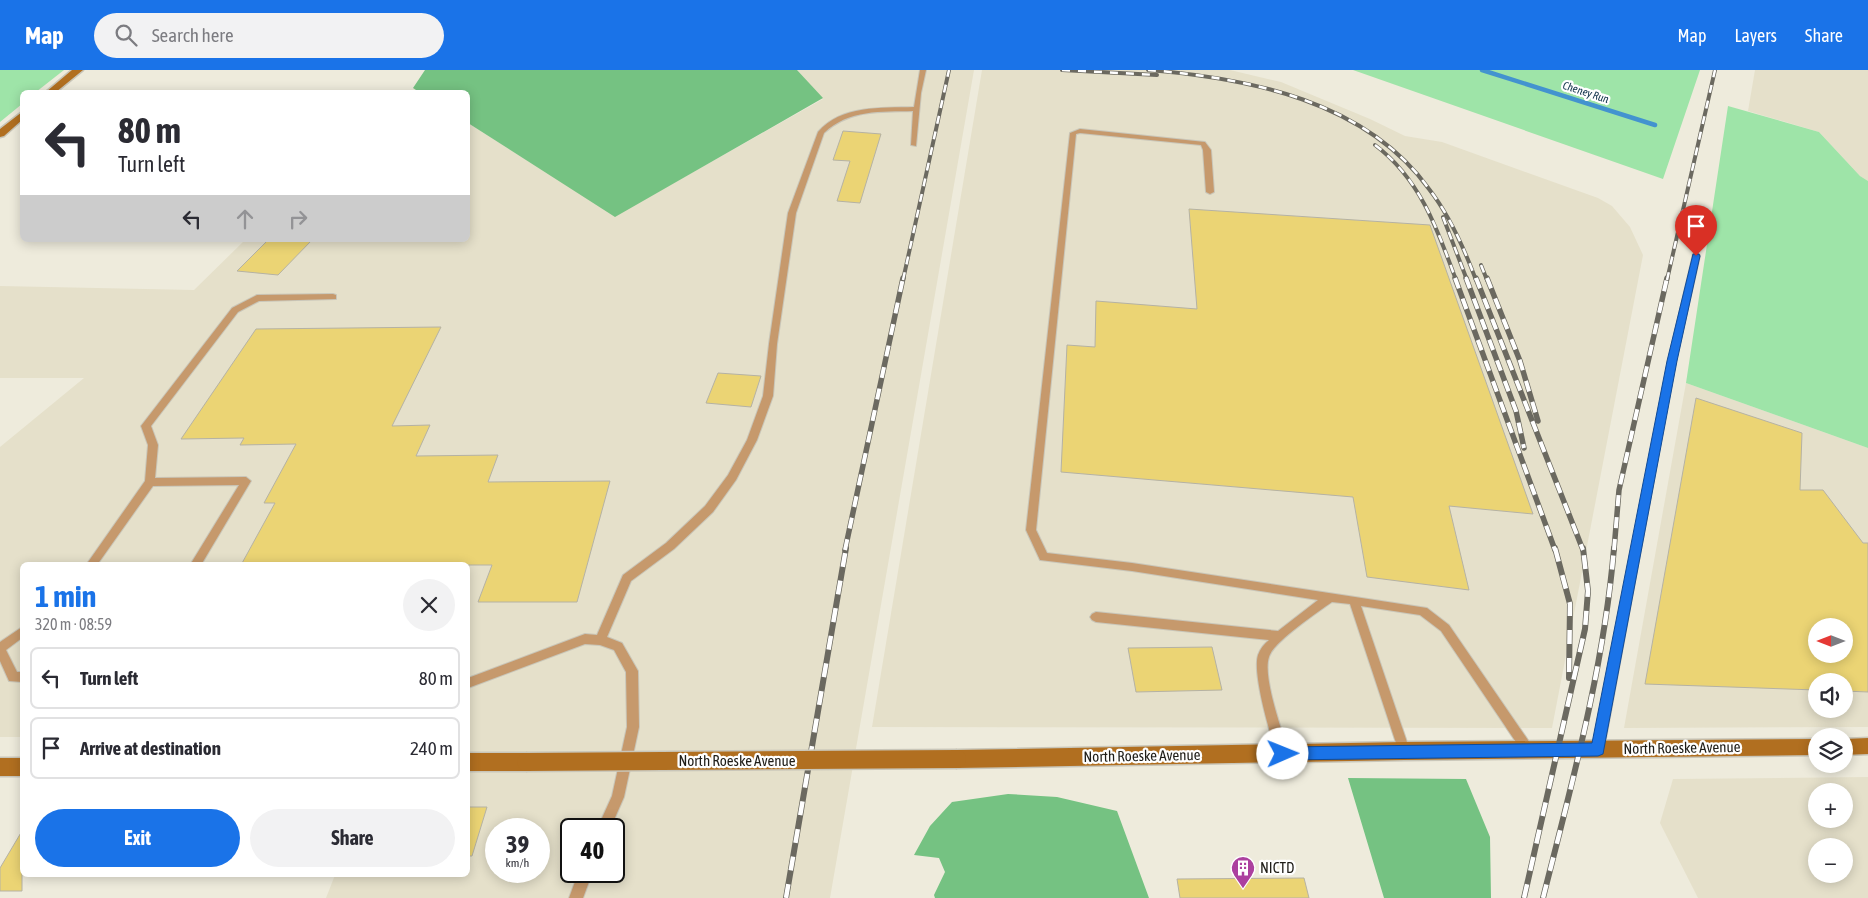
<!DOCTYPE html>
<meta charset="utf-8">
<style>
:root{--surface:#fff;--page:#f2f2f3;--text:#2b2b33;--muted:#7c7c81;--line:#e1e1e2;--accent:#1a73e8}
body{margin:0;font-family:"Asap Condensed",sans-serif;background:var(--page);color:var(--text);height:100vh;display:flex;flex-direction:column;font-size:19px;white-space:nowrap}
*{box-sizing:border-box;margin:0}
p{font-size:16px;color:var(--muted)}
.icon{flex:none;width:28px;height:28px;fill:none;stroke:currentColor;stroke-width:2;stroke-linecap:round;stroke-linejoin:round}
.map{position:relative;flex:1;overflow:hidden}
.sheet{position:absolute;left:20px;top:492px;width:450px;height:315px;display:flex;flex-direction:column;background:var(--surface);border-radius:8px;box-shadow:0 2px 12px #0003}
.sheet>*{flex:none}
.guide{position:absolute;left:20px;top:20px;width:450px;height:152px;border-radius:8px;box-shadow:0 2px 12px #0003;background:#fff;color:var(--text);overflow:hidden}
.needle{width:32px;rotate:270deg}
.buttons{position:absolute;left:1808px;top:548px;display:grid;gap:10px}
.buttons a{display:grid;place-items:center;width:45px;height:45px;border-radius:50%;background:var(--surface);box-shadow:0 2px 12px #0003;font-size:25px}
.speed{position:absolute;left:485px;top:748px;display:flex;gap:10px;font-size:25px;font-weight:700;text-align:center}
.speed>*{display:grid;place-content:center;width:65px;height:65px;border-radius:50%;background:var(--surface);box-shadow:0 2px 12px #0003;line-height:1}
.speed small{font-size:12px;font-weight:400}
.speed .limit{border:2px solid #111;border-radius:8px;background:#fff;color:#111}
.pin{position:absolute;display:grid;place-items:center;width:42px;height:42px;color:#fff;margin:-51px -21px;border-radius:50% 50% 50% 0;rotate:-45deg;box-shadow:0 0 5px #0007}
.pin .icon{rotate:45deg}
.me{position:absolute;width:55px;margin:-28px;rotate:89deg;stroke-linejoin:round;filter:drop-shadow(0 0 4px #0008)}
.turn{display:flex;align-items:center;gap:18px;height:105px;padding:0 15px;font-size:22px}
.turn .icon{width:65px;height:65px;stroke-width:2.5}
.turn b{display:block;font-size:35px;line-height:42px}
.lanes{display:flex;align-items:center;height:48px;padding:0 15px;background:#0003;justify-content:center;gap:25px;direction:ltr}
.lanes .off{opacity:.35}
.round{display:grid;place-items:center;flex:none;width:52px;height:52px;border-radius:26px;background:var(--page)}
.summary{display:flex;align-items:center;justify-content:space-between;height:85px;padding:0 15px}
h1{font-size:30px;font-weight:700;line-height:38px;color:var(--accent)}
.action{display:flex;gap:10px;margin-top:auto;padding:10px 15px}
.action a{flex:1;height:58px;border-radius:30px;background:var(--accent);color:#fff;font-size:20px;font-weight:700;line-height:58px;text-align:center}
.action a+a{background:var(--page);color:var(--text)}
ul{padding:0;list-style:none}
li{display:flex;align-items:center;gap:15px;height:62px;margin:0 10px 8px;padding:0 5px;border:2px solid var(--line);border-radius:8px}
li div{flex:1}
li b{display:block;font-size:19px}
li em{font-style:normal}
header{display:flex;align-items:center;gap:30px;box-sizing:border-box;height:70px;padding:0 25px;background:var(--accent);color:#fff}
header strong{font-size:24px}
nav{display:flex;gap:28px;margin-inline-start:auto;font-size:18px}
.search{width:350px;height:45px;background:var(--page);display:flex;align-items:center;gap:12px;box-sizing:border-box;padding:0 18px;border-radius:28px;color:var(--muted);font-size:19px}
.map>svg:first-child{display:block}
</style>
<header>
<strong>Map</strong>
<div class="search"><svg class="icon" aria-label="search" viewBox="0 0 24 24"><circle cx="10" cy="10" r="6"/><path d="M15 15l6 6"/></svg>Search here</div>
<nav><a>Map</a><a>Layers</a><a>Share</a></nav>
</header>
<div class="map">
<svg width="1868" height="828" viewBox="0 0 1868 828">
<rect width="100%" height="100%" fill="#eeebdc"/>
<path fill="#e5e0ca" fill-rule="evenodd" d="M797,0h177l-144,828h-504l9,-23h133v-310h-446v172h-22v-290l84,-69h-84v-92l194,4 51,-50h223v-117l147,93 208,-117zM496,759h43v42h-43zM571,759h43v42h-43z
M982,0h248l51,12 89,37 35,17 37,6 156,56 14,8 18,21 13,28 -91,473 -680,-1z
M1755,0h113v111l-8,-5 -41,-44 -71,-21z
M1686,313l182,65v279l-244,1zM1816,556h28v28h-28zM1816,611h28v28h-28z
M1868,707v121h-170l-38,-75 13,-44zM1844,721v28h-28v-28zM1816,776h28v28h-28z"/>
<path fill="#9ee4a8" d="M0,0h64l-28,22h-14v12l-22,18z
M1353,0h347l-37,109z
M1728,36l91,26 41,44 8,5v267l-182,-65z"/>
<path fill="#75c282" d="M425,0h372l26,28 -208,119 -147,-94v-31h-49l-6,-4z
M1348,708l118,1 24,58 1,61h-107z
M1008,724l49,3 60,14 32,87h-214l-1,-3 11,-23 -6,-14 -25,-3 16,-29 22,-24z"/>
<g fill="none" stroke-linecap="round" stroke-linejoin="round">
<path stroke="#4393cf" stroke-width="4.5" d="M1482,0l173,55"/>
</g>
<path fill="#ebd474" stroke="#b5b2a4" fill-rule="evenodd" d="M843,61l38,3 -21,69 -23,-2 13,-40 -17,-1z
M1189,139l241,16 103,289 -84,-8 20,84 -102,-13 -14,-80 -292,-25 6,-127 28,2 1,-46 101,8z
M268,170h44l-34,35 -41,-4z
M441,257l-49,99 38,-1 -14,31 82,-1 -10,27 122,-1 -33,121h-99l14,-37h-251l34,-62h-11l32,-59 -56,1 4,-7 -63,1 75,-110z
M718,303l43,3 -10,31 -45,-4z
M1696,328l106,35 -2,57h23l40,53h5v149l-24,-1v-10h-28v9l-171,-6zM1816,556h28v28h-28z
M1212,577l10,43 -86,2 -8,-44z
M468,737h19l-15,49h-4z
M22,761v60h-22v-23z
M1304,808l5,20h-129l-3,-19z"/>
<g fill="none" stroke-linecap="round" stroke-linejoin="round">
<g stroke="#c9c6b9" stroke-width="2">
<path id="lane" d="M920,0h6l-5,23 -5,53 -5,-1 2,-34c-32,1 -64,-2 -89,22l-28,80 -19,131 -4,52 -16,44 -21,40 -23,32 -39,37 -43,32 -24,56 15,6 16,28 1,56 -15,70 -14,32h-13l15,-33 15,-69 -1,-55 -12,-22 -14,-5 -15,-1 -117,44v-10l117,-44 12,1 26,-60 43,-32 39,-37 23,-31 19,-35 16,-44 6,-52 19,-131 30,-81c23,-27 63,-24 96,-25z
M1080,59l125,13 6,8 3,42 -4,2 -4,-2 -3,-42 -2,-5 -121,-12 -4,1 -40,396 11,23 85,10 295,45 22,17 83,121 2,4 -2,4 -4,2 -4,-2 -83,-123 -21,-16 -59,-9 49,145 -2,4 -4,2 -4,-2 -50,-151 -18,-2c-14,10 -59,40 -63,55 -7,20 14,76 20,97l-2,4 -4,2 -4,-2c-8,-18 -27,-85 -21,-103 2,-6 6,-11 11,-15l-173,-18 -4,-2 -2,-3 2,-3 4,-2 182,19 40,-31 -186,-29 -92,-11 -14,-30 44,-397z
M1693,184h6l1,2 -24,105 -72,388 -2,4 -4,2 -4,-2 -2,-4 76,-388z
M333,224l3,1v4l-77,2 -21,11 -87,114 7,19 -3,33 91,-1 5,4 -50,84h-11l49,-80 -86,1 -56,79h-11l59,-84 3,-36 -7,-19 91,-118 25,-13z
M22,557v11l-16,12 11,22h5v10l-13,-1 -9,-20v-19z
M579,801h14l-10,27h-14z"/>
</g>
<g stroke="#c9c6b9" stroke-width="3">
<path id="secondary" d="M72,0h11l-27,22h-10z
M22,42v8l-18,16 -4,1v-8z
M1868,668v16l-24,1v-16z
M1816,669v16l-412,5 -447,8 -7,-3 -2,-6 2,-6 7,-3 447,-8z
M468,683h58l7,3 2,6 -2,6 -7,3h-58z
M0,688h22v18h-22z"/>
</g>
<use href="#lane" fill="#c6996c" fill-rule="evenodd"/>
<use href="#secondary" fill="#b16f20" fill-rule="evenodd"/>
<g stroke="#6b6960" stroke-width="4">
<path id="rail-far2" d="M1062,0l95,5
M1148,0c101,8 218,31 281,119 21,27 35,59 47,91
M1375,75c45,34 62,83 81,135
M1443,147l24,63
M1481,195l6,15
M903,210l46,-210
M1667,210l48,-210"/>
</g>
<g stroke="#6b6960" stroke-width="5.5">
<path id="rail-far1" d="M1455,208l100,272
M1466,208l50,133 8,37
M1476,208l107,272
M1487,208l33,83 18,60
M845,480l58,-272
M1614,480l5,-60 48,-212"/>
</g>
<g stroke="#6b6960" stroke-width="6">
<path id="rail" d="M1555,478l15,56 -1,74
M786,828l60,-350
M1524,828l61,-269 3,-38 -5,-43
M1543,828c29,-115 61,-231 71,-350"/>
</g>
<use href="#rail-far2" stroke="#fff" stroke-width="2.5" stroke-dasharray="8" stroke-linecap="butt"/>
<use href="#rail-far1" stroke="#fff" stroke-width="4" stroke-dasharray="11" stroke-linecap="butt"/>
<use href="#rail" stroke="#fff" stroke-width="4.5" stroke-dasharray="14" stroke-linecap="butt"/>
<g stroke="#c9c6b9" stroke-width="21" stroke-linecap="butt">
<path id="secondary-bridge" d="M526,692l431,-3"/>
</g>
<use href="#secondary-bridge" stroke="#b16f20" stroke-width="18"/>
</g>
<path fill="#1a73e8" stroke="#114b97" d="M1693,184h6l1,2 -23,105 -74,393 -5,2 -315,4 -5,-2 -2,-4 2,-5 5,-2 309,-4 75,-382z"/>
<defs>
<g id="building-pin" transform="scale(1.25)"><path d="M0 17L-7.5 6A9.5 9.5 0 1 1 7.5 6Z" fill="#ac409f" stroke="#fff"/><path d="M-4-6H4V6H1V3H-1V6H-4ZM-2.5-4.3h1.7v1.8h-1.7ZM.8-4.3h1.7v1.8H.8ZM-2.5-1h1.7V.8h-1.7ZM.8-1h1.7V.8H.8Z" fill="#fff"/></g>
</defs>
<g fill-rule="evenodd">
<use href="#building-pin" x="1243" y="798"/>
</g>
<g text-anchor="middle" stroke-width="4.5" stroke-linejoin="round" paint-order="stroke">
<g font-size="11" font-style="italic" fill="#0b2e47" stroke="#fff">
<text transform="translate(1586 22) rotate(18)" y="4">Cheney Run</text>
</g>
<g font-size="15" fill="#1f1d18" stroke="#fff">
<text transform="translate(1682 678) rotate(-1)" y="5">North Roeske Avenue</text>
<text transform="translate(1142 686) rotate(-1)" y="5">North Roeske Avenue</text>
<text x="737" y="696">North Roeske Avenue</text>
</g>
<g font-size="15" fill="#1f1d18" stroke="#fff" text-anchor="start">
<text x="1260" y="803">NICTD</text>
</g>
</g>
</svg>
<div class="buttons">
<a><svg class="needle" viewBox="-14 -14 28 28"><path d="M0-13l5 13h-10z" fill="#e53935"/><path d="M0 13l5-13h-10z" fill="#7c7c81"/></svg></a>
<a><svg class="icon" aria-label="sound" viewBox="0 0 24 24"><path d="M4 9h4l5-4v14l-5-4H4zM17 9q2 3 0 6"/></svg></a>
<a><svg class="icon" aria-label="layers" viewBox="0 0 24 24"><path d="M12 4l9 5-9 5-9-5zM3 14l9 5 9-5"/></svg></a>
<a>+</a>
<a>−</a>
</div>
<div class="speed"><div>39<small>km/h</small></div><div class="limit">40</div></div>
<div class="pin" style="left:1696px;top:186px;background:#d93025"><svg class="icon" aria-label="arrive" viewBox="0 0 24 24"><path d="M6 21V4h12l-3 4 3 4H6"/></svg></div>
<svg class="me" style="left:1283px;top:684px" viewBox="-20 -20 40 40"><circle r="19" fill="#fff"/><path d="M0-13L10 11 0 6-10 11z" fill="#1a73e8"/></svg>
<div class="guide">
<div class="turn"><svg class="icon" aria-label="left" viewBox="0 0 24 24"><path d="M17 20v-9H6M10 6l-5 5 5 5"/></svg><div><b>80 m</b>Turn left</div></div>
<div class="lanes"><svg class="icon" aria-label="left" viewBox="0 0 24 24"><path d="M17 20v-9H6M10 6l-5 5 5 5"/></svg><svg class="icon off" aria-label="ahead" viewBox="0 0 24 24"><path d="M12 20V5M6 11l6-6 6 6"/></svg><svg class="icon off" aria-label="right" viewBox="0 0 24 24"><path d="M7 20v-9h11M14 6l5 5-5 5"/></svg></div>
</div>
<section class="sheet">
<div class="summary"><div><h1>1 min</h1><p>320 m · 08:59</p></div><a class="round"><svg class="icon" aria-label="close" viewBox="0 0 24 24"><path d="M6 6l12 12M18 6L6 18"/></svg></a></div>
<ul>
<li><svg class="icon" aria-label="left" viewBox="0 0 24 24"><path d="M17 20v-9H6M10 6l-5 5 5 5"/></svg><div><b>Turn left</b></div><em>80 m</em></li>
<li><svg class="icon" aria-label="arrive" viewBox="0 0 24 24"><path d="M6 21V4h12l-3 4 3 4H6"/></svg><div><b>Arrive at destination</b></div><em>240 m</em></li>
</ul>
<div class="action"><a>Exit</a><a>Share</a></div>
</section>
</div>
